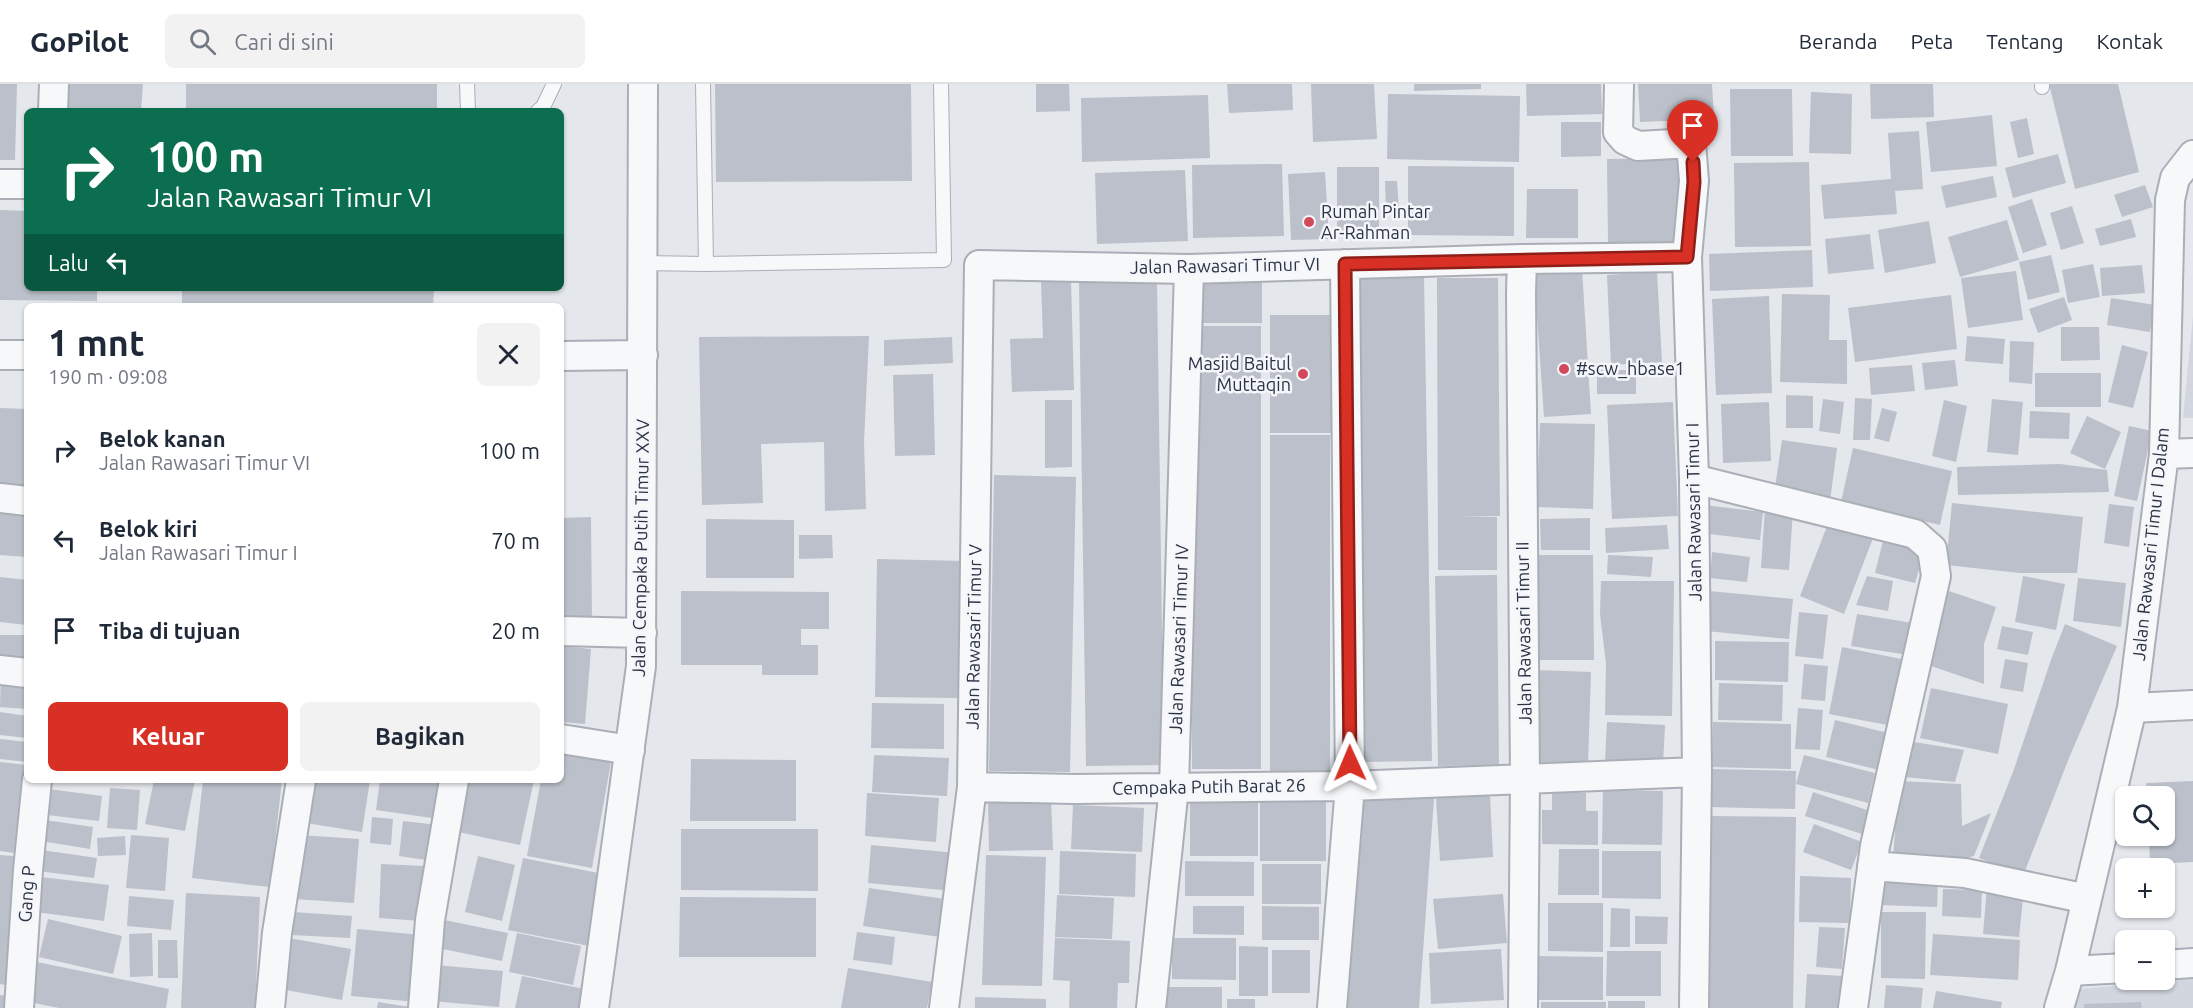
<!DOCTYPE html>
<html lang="id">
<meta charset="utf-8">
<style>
:root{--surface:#fff;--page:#f2f2f3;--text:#1f2937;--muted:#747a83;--line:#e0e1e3;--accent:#d93025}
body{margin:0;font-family:Ubuntu,sans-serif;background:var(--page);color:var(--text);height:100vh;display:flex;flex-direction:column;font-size:22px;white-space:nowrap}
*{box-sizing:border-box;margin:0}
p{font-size:20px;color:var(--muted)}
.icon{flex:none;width:33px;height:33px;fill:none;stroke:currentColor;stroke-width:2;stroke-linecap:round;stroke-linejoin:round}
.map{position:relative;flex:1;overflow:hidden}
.drawer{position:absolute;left:24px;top:219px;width:540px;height:480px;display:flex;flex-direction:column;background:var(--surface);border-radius:9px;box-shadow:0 2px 4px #0004}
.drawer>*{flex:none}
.banner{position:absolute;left:24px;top:24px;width:540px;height:183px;border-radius:9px;box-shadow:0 2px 4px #0004;background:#0b6e4f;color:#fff;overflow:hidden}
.tools{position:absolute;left:2115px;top:702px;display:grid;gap:12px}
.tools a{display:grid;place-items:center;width:60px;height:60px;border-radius:9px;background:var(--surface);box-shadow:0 2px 4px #0004;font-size:30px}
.pin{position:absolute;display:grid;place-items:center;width:51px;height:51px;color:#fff;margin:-62px -26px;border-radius:50% 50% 50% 0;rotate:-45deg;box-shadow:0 0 6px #0007}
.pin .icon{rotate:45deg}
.me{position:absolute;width:66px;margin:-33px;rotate:359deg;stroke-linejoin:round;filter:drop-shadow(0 0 4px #0008)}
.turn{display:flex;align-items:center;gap:21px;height:126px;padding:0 24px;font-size:27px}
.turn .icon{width:78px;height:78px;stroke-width:2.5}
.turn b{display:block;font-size:42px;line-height:51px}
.then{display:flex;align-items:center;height:57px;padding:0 24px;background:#0003;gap:12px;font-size:22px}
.round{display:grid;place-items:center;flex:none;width:63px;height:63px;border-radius:9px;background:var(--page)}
.headline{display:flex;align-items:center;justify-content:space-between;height:102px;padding:0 24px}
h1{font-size:36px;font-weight:600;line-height:45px}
.primary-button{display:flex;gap:12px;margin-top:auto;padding:12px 24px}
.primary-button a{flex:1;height:69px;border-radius:9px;background:var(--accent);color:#fff;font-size:24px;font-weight:600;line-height:69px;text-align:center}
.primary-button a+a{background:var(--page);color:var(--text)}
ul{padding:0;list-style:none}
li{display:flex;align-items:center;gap:18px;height:90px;padding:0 24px}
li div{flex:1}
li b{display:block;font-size:22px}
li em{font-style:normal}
header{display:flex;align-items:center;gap:36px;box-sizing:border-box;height:84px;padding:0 30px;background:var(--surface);border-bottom:2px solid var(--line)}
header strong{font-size:28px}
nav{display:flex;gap:33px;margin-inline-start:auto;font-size:21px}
.search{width:420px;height:54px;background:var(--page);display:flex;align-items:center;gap:15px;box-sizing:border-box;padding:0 21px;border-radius:9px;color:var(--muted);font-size:22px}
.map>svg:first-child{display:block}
</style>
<header>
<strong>GoPilot</strong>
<div class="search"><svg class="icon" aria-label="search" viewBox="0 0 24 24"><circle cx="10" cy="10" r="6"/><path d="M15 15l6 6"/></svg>Cari di sini</div>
<nav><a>Beranda</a><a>Peta</a><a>Tentang</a><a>Kontak</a></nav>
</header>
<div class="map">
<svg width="2193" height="924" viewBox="0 0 2193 924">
<rect width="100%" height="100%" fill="#e4e7ec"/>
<path fill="#d2d6de" d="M2193,232v102h-10z
M2193,895v29h-120l7,-19z"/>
<path fill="#bbc0ca" d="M0,0h17l-2,76h-15z
M66,0h77l-2,27h-77z
M186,0h251v27h-251z
M715,0h196l1,97 -196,1z
M1036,0h33l1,27 -34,1z
M1227,0h65l1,26 -64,3z
M1311,0h63l3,55 -64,3z
M1414,0h67v5l-67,2z
M1526,0h75l1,30 -75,2z
M1638,0h74l2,35 -74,3z
M1870,0h63l1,33 -63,2z
M2049,0h69l21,88 -64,17z
M1730,5h62l1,67h-62z
M1811,8l41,2 -1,60 -42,-1z
M1388,10l132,2 -1,66 -132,-3z
M1208,11l2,63 -128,4 -1,-64z
M1992,31l5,51 -66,6 -5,-50z
M2027,34l7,36 -16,4 -8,-36z
M1561,38h40v34l-40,1z
M1919,47l4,58 -28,2 2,23 -73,5 -3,-34 70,-6 -3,-46z
M2058,70l8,29 -53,15 -8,-30z
M1683,74l1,84 -76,1 -1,-84z
M1809,78l2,84 -76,1 -1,-84z
M1282,80l2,72 -91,2 -1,-73z
M1408,82l106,1v69l-106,-1z
M1337,83h42v68h-42z
M1185,86l3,71 -91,3 -2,-71z
M1325,88l4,67 -38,1 -3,-66z
M1993,92l4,21 -51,11 -5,-22z
M1385,97h12l2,32 -13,1z
M2145,101l8,22 -31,10 -8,-22z
M1527,105h51v49h-52z
M2032,115l15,46 -24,8 -15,-46z
M2072,122l12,37 -23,7 -11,-37z
M0,126l27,1v77h70v13l-97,-1z
M2131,135l5,18 -36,9 -5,-17z
M2007,136l12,40 -59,17 -12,-40z
M1929,137l7,42 -51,10 -7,-43z
M1870,150l4,35 -46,5 -3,-35z
M1812,166l1,37 -103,4 -1,-37z
M2051,171l9,37 -32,8 -9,-38z
M2093,180l7,33 -32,6 -6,-33z
M2142,181l3,28 -43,3 -2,-28z
M1582,185l9,145 -47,3 -10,-145z
M2016,187l7,49 -55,8 -7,-50z
M1657,188l5,90 -51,3 -4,-90z
M1424,190l8,487 -74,1 -8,-487z
M1191,192h71v47h-71z
M1437,194h61l2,238h-44l41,1v53h-59z
M1071,196l3,110 -62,2 -2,-53 33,-1 -2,-57z
M1157,197l7,484 -78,1 -7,-484z
M182,204h252l-1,18h-251z
M1782,210l48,1 -1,45h18v44l-67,-2z
M1951,211l6,54 -102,13 -7,-54z
M1769,212l3,97 -56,2 -4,-96z
M2064,213l8,23 -34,13 -9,-24z
M2111,214l44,7 -5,27 -43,-7z
M1270,231h65v118h-65z
M1191,242h70v443h-69z
M2061,243h38l1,33 -39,1z
M869,252l-5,105 2,68 -41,2 -1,-69 -63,2 2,59 -61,2 -3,-168z
M1967,252l38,3 -2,25 -38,-3z
M952,253l1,26 -69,3v-26z
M2010,257l24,1 -2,42 -23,-2z
M2122,261l26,7 -15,56 -25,-6z
M1955,276l3,26 -33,4 -3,-27z
M1912,281l3,26 -44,4 -2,-27z
M1597,286h39v24h-39z
M2035,289h66v34h-66z
M933,290l2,81 -40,1 -2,-81z
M1786,311l27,1v32h-27z
M1855,314l17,1 -2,41h-17z
M1823,315l21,3 -4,32 -21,-3z
M1992,315l31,3 -5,53 -31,-3z
M1045,316h27v67l-27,1z
M1944,316l23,6 -11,56 -24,-6z
M1673,318l5,114 -66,3 -5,-114z
M1769,318l2,59 -48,2 -2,-59z
M0,324l27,1v89l-27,-2z
M1882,324l15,4 -8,30 -15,-4z
M2030,327l40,2 -1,26 -40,-1z
M2087,332l34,16 -16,37 -35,-16z
M1540,339l55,1 -2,85 -56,-2z
M2129,342l23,5 -15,70 -23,-5z
M1270,351h60v336h-60z
M1782,356l55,8 -7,53 -56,-7z
M1853,364l99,23 -12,54 -99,-23z
M2060,380l47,6 2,22 -151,3 -1,-28z
M994,391l82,2 -6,295 -81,-1z
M0,416l27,2v55l-27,-2z
M1952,419l131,14 -6,56h-57l-74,-8z
M2109,420l25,3 -5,40 -25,-4z
M1704,421l59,7 -3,28 -59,-7z
M1765,424l28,2 -4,60 -28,-2z
M591,433l1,102h-31v-101z
M1590,434v32h-49l-1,-31z
M706,435l88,1v58h-88z
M1829,437l44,17 -29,76 -44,-18z
M1667,441l2,24 -63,4 -1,-25z
M799,451h33l1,23 -34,1z
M1883,457l41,11 -9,31 -40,-10z
M1712,468l38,5 -3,25 -37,-4z
M1533,471h60l1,105h-59z
M1608,471l45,2 -2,20 -44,-3z
M877,475l87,2 -2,137 -87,-1z
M1497,491l2,190 -61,1 -3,-190z
M1867,492l26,5 -5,30 -32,-6z
M2023,492l42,8 -9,46 -41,-8z
M0,493l27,3v45l-27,-3z
M2078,494l48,5 -5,44 -48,-6z
M1601,497h73l-2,135 -67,-1 1,-51 -6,-50z
M681,507l148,1v37h-28v16h17v30h-56v-10h-81z
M1709,507l84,8 -4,40 -83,-8z
M1949,507l47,16 -12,37v40l-53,-18 6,-37z
M1799,528l29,3 -5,44 -28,-3z
M1857,530l56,9 -5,32 -57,-9z
M2065,540l52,22 -48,112 -46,118 -44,-18 34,-86 39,-115z
M2002,542l31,6 -5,23 -31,-6z
M0,551h27v30l-27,1z
M1715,557l74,1 -1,40 -73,-2z
M561,562l30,3 -6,75 -24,-2z
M1842,563l64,13 -13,66 -64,-12z
M2005,575l23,4 -5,29 -23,-4z
M1804,580l24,2 -3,35 -24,-2z
M1536,586l55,2 -3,92 -54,-2z
M1,589l26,2v34l-27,-2z
M1719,599l64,2 -1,36 -64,-1z
M1931,604l77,16 -10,50 -78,-16z
M872,619l72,1v45l-73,-1z
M1798,624l25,2 -3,40 -25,-1z
M0,628l27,4v22l-27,-3z
M1835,636l57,14 -9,37 -57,-14z
M1607,638l58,3 -2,39 -58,-2z
M1713,638l78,2v45l-79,-2z
M0,655l27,3v20l-27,-3z
M1914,658l50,8 -9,32 -50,-5z
M561,668l50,10 -19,106 -65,-12 14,-76h20z
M874,671l75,3 -2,38 -75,-4z
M1804,671l71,18 -7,30 -72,-19z
M691,675l105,1v61h-106z
M0,678l27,3 -6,89 -21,-3z
M1712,685l84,2 -1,38 -84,-2z
M154,696h41l-10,51 -40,-7z
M203,696h79l-12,107 -78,-9z
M307,696h63l-8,52 -62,-10z
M380,696h64l-5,39 -63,-9z
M459,696h75l-14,65 -71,-15z
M1898,697l63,3 1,42 29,-13 -17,43 -42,11 -39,-6z
M2193,697v81l-43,2 -1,-28h15v-40h-17l-1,-13z
M41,704l61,8 -3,25 -61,-7z
M110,704l30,2 -3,40 -30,-2z
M1603,706l60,1 -1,54 -60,-1z
M1361,708l73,6 -15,210h-74z
M1552,708l34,1v18h12v34l-56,-1v-34h10z
M1813,708l57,19 -8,23 -57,-18z
M867,709l72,5 -3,44 -71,-6z
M1490,711l3,62 -53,4 -4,-63z
M1051,715l2,51 -64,1 -1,-50z
M1260,717h66v60h-66z
M1190,718h68v54h-68z
M1073,721l71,3 -2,44 -71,-3z
M1710,732l86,1 -3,191h-87z
M372,733l21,2 -2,26 -21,-2z
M45,736l48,7 -3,22 -49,-8z
M403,737l35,4 -4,36 -35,-5z
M1814,740l48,18 -11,28 -48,-18z
M681,745h137v62l-137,-1z
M131,751l38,3 -4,53 -39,-3z
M299,751l60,4 -5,64 -60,-4z
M125,752l1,19 -28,1 -1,-18z
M871,761l85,8 -3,38 -85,-8z
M1559,765h40v46h-41z
M41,766l56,8 -3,20 -56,-7z
M1060,767l76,3 -1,43 -76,-3z
M1602,767h59v48l-59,-1z
M0,771l24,2 -14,129 -10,-2z
M986,771l60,2 -4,129 -60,-1z
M478,772l37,9 -13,56 -37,-9z
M523,774l80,16 -14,72 -81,-16z
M1185,777l69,1v34h-69z
M381,780l43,2 -2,55 -43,-3z
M1262,780h59v40h-59z
M1881,791l57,1 -1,31 -58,-2z
M32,792l77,9 -5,36 -76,-10z
M1800,792l51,2 -1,45 -51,-1z
M1987,802l37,3 -5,48 -36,-3z
M869,804l76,11 -5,38 -77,-11z
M1943,805l39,1 -1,28 -39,-2z
M186,809l74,4 -5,111h-74z
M1503,810l4,49 -69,6 -5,-50z
M1057,811l57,3 -2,41 -57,-2z
M129,812l45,4 -3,30 -44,-4z
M680,813l136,1v59h-137z
M1548,819h55v49l-55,-1z
M1193,822h51v29l-51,-1z
M1262,822l57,1v33h-57z
M1611,824l19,1v38h-20z
M292,828l60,4 -2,22 -59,-3z
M1881,828h45l-1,67 -44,-1z
M1635,832l33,1 -1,27h-32z
M48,835l74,17 -9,38 -74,-17z
M439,835l69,14 -6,28 -69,-14z
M1819,843l26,1 -3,41 -26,-2z
M357,845l65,6 -5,67 -66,-6z
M857,848l38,5 -3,28 -39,-5z
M152,849l1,43 -23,1 -1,-43z
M517,849l64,13 -8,39 -64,-13z
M1933,850l87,6 -2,40 -88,-5z
M289,854l62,11 -9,51 -62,-11z
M1055,854l75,3 -1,42h-11l-1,25h-48l1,-27 -17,-1z
M1172,854h64v42l-64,-1z
M158,856h19l1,38h-20z
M1239,862l29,1v49h-29z
M1501,865l3,51 -73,4 -2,-51z
M1272,866h38v43h-38z
M1607,867h54v45h-55z
M1537,872l66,1v43h-66z
M37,878l132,27 -3,19h-107l-30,-6z
M435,881l68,6 -4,36 -67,-6z
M848,884l84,14 -5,26h-86z
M1807,890l36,2 -2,32h-36z
M522,892l62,13 -4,19h-65z
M1886,901l37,3 -2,20h-37z
M1167,903h55v21h-55z
M1936,907l66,11 -1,6h-68z
M0,911l15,1 -1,12h-14z
M975,913l71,2v9h-71z
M1227,915h28v9h-28z
M1608,917h37v7h-37z
M378,918l32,5 -1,1h-32z
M1541,918h65v6h-65z
M2141,918l1,6h-58v-4z"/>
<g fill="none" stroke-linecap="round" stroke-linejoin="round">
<g stroke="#a9aeb7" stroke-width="16">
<path id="lane" d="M467,0l1,27
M703,0l3,180
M2042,0v3
M538,27l5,-4 11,-23
M643,179l63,1 238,-4 -3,-176"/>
</g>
<g stroke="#a9aeb7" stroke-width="32">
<path id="street" d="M1619,0l-1,48 7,8 13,6 53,-3 3,38 -7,76 7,222 3,293 -3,236
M53,27l1,-27
M0,100h27
M1522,175l-1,34 4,486 -2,229
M0,271h27
M561,272l82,-1
M2164,370l29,-1
M1694,395l221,55 17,15 4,27 -61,270 -22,162
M0,414l27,3
M561,547l81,2
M0,586l27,3
M2132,624l61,-3
M561,655l69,11
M972,703l102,2 276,-3 347,-14
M1872,782l93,7 122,26
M2164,881l29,-2
M2070,887l56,-3
M19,924l9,-138 9,-90
M270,924l7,-75 24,-153
M423,924l7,-88 24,-140
M594,924l47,-342 2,-582
M944,924l28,-221 7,-522 210,4 333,-10 165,-2
M1151,924l23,-221 15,-518
M1332,924l18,-222 -5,-522
M2059,924l11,-37 62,-263 32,-254 6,-254 5,-22 18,-23"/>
</g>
<use href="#lane" stroke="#f7f8fa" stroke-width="14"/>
<use href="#street" stroke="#f7f8fa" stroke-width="28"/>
</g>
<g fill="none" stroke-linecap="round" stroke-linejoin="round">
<g stroke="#8d1f18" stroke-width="15">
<path id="route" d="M1350,679l-5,-499 342,-7 7,-75 -1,-20"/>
</g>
<use href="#route" stroke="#d93025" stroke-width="10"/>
</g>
<g fill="#d1495b" stroke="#f4f6f9" stroke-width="2">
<circle cx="1309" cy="138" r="6"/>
<circle cx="1564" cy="285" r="6"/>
<circle cx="1303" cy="290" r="6"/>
</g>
<g text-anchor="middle" stroke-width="5" stroke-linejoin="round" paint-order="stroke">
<g font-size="18" fill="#2b3445" stroke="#f4f6f9" text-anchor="start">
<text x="1321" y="134">Rumah Pintar<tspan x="1321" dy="21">Ar-Rahman</tspan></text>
<text x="1291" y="286" text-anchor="end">Masjid Baitul<tspan x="1291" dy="21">Muttaqin</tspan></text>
<text x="1576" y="291">#scw_hbase1</text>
</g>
<g font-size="18" fill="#2b3445" stroke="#f4f6f9">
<text transform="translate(1225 182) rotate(-1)" y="6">Jalan Rawasari Timur VI</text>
<text transform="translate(1694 428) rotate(-91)" y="6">Jalan Rawasari Timur I</text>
<text transform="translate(2151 460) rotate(-84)" y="6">Jalan Rawasari Timur I Dalam</text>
<text transform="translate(641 464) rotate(-89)" y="6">Jalan Cempaka Putih Timur XXV</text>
<text transform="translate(1524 549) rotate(-91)" y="6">Jalan Rawasari Timur II</text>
<text transform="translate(974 553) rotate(-89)" y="6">Jalan Rawasari Timur V</text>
<text transform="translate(1179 555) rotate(-88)" y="6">Jalan Rawasari Timur IV</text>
<text transform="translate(1209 703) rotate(-1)" y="6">Cempaka Putih Barat 26</text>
<text transform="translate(27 810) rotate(-86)" y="6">Gang P</text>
</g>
</g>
</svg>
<div class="tools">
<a><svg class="icon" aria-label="search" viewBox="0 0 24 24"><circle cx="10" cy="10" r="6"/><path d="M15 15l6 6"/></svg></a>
<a>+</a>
<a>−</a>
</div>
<div class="pin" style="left:1693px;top:78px;background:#d93025"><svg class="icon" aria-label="arrive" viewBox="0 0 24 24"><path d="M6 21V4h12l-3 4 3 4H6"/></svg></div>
<svg class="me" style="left:1350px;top:679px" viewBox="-20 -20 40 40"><path d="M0-17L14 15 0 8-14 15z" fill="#d93025" stroke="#fff" stroke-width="4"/></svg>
<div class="banner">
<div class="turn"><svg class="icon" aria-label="right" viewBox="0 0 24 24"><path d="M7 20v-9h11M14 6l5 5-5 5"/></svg><div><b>100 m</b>Jalan Rawasari Timur VI</div></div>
<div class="then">Lalu<svg class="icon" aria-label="left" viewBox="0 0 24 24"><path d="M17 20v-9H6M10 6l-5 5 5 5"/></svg></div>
</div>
<section class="drawer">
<div class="headline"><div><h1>1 mnt</h1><p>190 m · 09:08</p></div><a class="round"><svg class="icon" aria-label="close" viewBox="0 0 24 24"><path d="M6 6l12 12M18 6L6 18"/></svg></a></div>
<ul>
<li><svg class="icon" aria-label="right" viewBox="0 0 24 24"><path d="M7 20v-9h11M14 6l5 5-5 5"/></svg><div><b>Belok kanan</b><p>Jalan Rawasari Timur VI</p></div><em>100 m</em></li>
<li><svg class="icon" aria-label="left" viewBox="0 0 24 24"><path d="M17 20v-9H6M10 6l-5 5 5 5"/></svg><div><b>Belok kiri</b><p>Jalan Rawasari Timur I</p></div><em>70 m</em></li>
<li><svg class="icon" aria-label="arrive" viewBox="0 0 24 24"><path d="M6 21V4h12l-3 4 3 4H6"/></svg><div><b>Tiba di tujuan</b></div><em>20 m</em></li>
</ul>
<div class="primary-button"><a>Keluar</a><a>Bagikan</a></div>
</section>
</div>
